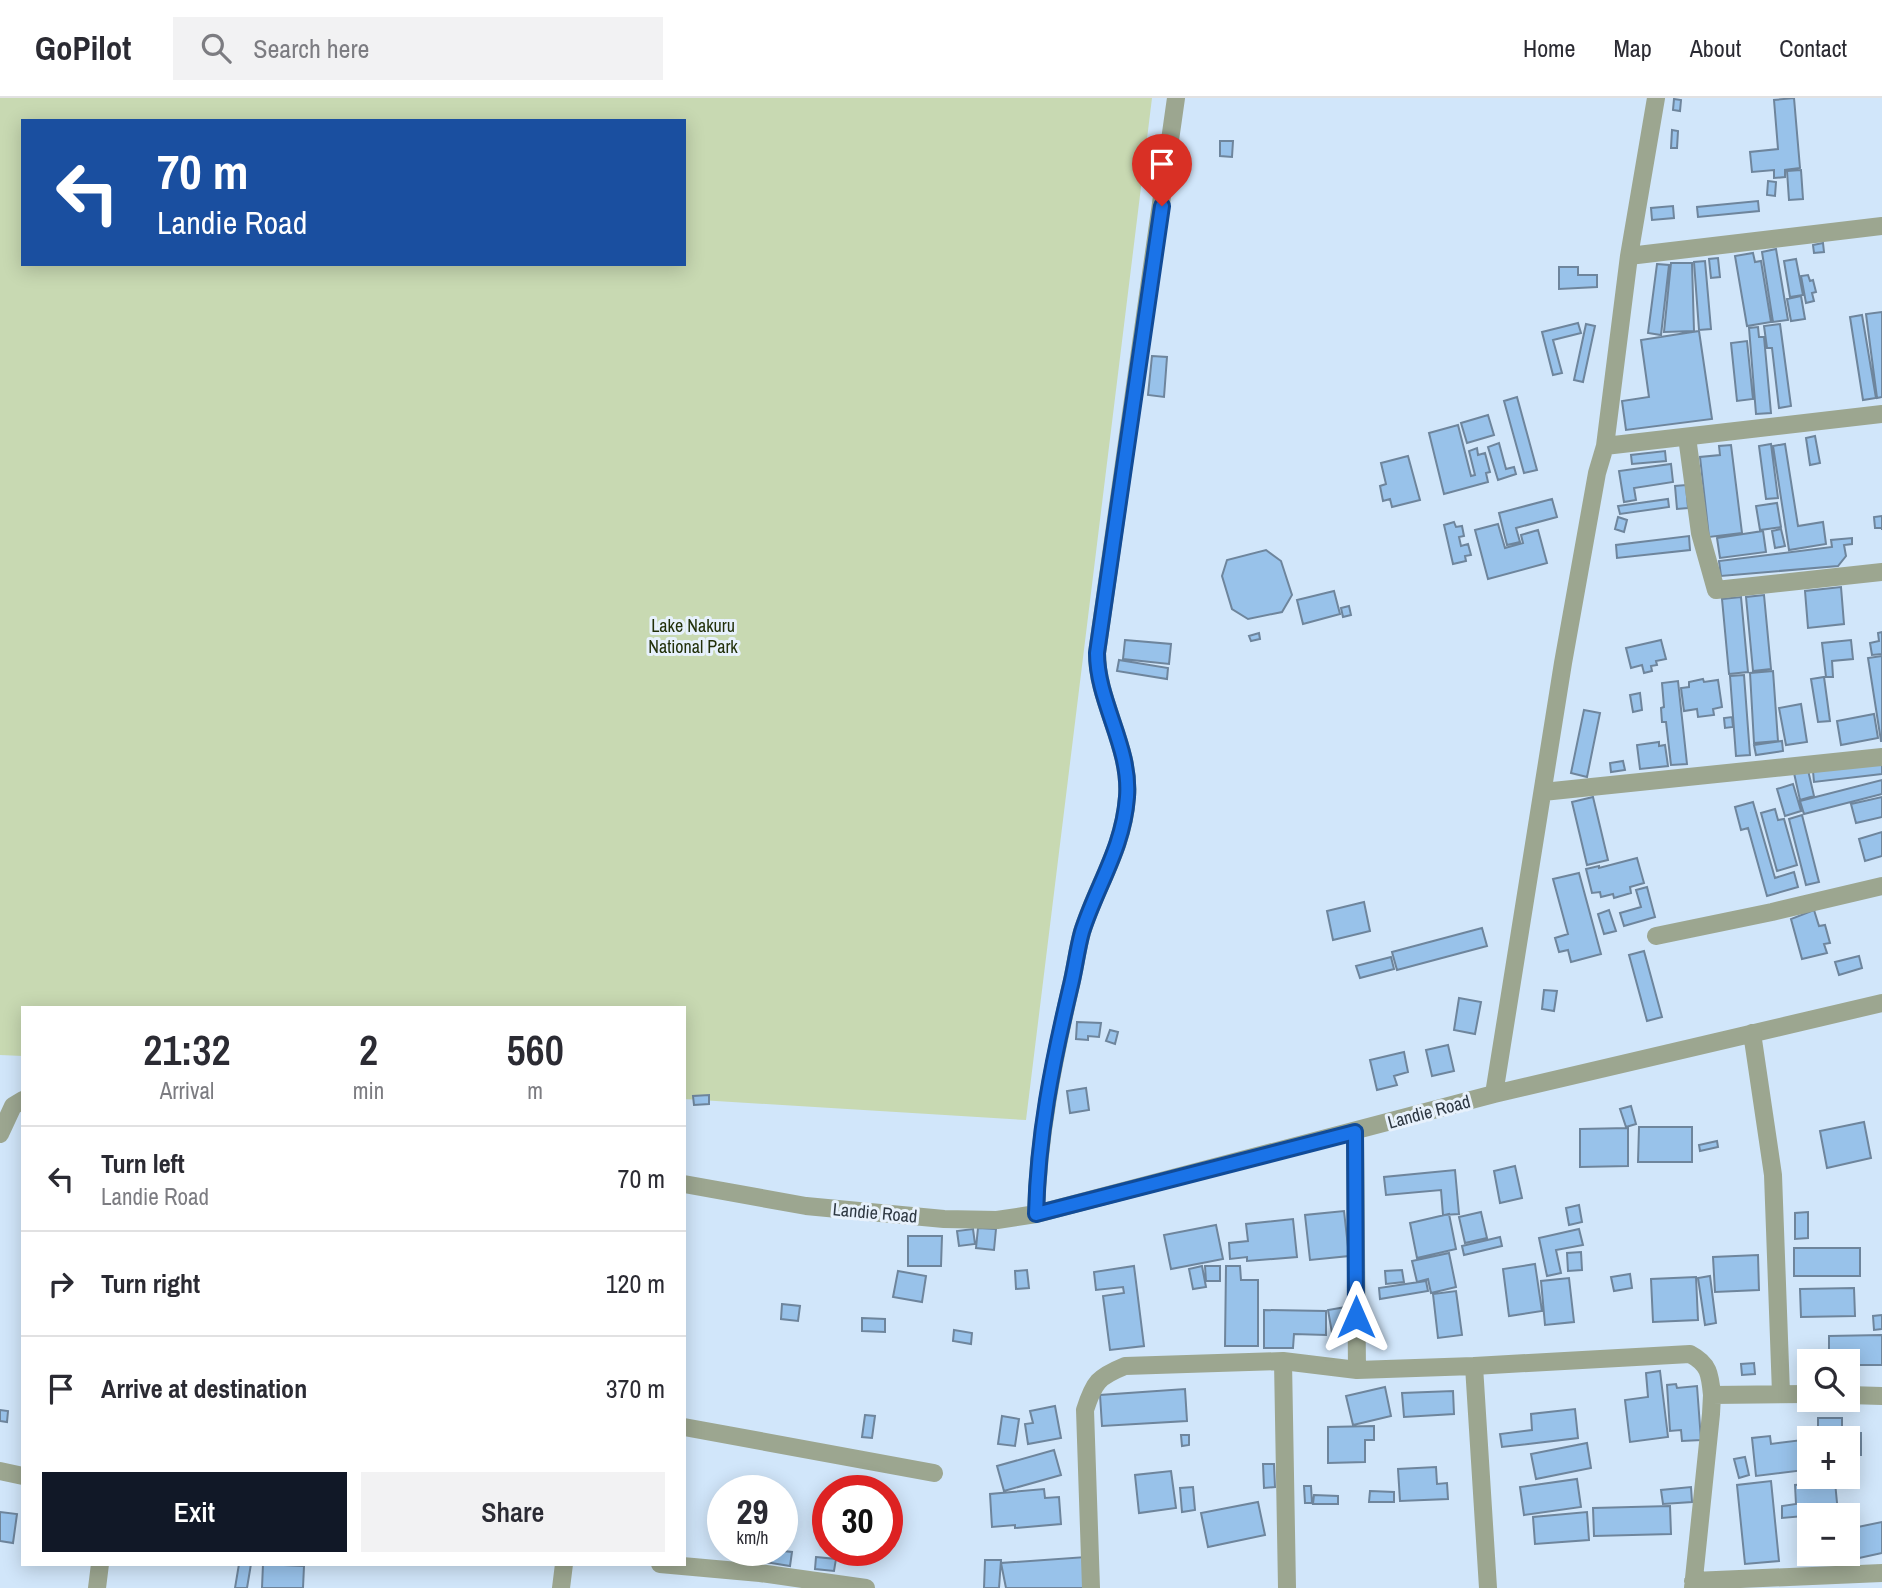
<!DOCTYPE html>
<meta charset="utf-8">
<style>
:root{--surface:#fff;--page:#f2f2f3;--text:#2b2b33;--muted:#7c7c81;--line:#e1e1e2;--accent:#111827}
body{margin:0;font-family:"Archivo Narrow",sans-serif;background:var(--page);color:var(--text);height:100vh;display:flex;flex-direction:column;font-size:26px;white-space:nowrap}
*{box-sizing:border-box;margin:0}
p{font-size:23px;color:var(--muted)}
.icon{flex:none;width:38px;height:38px;fill:none;stroke:currentColor;stroke-width:2;stroke-linecap:round;stroke-linejoin:round}
.map{position:relative;flex:1;overflow:hidden}
.sheet{position:absolute;left:21px;top:908px;width:665px;height:560px;display:flex;flex-direction:column;background:var(--surface);border-radius:0px;box-shadow:0 4px 18px #0003}
.sheet>*{flex:none}
.top-card{position:absolute;left:21px;top:21px;width:665px;height:147px;border-radius:0px;box-shadow:0 4px 18px #0003;background:#1a4fa0;color:#fff;overflow:hidden}
.controls{position:absolute;left:1797px;top:1251px;display:grid;gap:14px}
.controls a{display:grid;place-items:center;width:63px;height:63px;border-radius:0px;background:var(--surface);box-shadow:0 4px 18px #0003;font-size:35px}
.speed{position:absolute;left:707px;top:1377px;display:flex;gap:14px;font-size:35px;font-weight:700;text-align:center}
.speed>*{display:grid;place-content:center;width:91px;height:91px;border-radius:50%;background:var(--surface);box-shadow:0 4px 18px #0003;line-height:1}
.speed small{font-size:18px;font-weight:400}
.speed .limit{border:10px solid #d22;background:#fff;color:#111}
.pin{position:absolute;display:grid;place-items:center;width:60px;height:60px;color:#fff;margin:-72px -30px;border-radius:50% 50% 50% 0;rotate:-45deg;box-shadow:0 0 7px #0007}
.pin .icon{rotate:45deg}
.me{position:absolute;width:77px;margin:-38px;rotate:0deg;stroke-linejoin:round;filter:drop-shadow(0 0 5px #0008)}
.turn{display:flex;align-items:center;gap:24px;height:147px;padding:0 21px;font-size:32px}
.turn .icon{width:91px;height:91px;stroke-width:2.5}
.turn b{display:block;font-size:49px;line-height:60px}
.eta{display:flex;justify-content:space-evenly;align-items:center;height:119px;text-align:center}
.eta b{font-size:42px;font-weight:600;line-height:49px}
.cta{display:flex;gap:14px;margin-top:auto;padding:14px 21px}
.cta a{flex:1;height:80px;border-radius:0px;background:var(--accent);color:#fff;font-size:28px;font-weight:600;line-height:80px;text-align:center}
.cta a+a{background:var(--page);color:var(--text)}
ul{padding:0;list-style:none}
li{display:flex;align-items:center;gap:21px;height:105px;padding:0 21px;border-top:2px solid var(--line)}
li div{flex:1}
li b{display:block;font-size:26px}
li em{font-style:normal}
header{display:flex;align-items:center;gap:42px;box-sizing:border-box;height:98px;padding:0 35px;background:var(--surface);border-bottom:2px solid var(--line)}
header strong{font-size:33px}
nav{display:flex;gap:38px;margin-inline-start:auto;font-size:24px}
.search{width:490px;height:63px;background:var(--page);display:flex;align-items:center;gap:18px;box-sizing:border-box;padding:0 24px;border-radius:0px;color:var(--muted);font-size:26px}
.map>svg:first-child{display:block}
</style>
<header>
<strong>GoPilot</strong>
<div class="search"><svg class="icon" aria-label="search" viewBox="0 0 24 24"><circle cx="10" cy="10" r="6"/><path d="M15 15l6 6"/></svg>Search here</div>
<nav><a>Home</a><a>Map</a><a>About</a><a>Contact</a></nav>
</header>
<div class="map">
<svg width="1882" height="1490" viewBox="0 0 1882 1490">
<rect width="100%" height="100%" fill="#d1e6fa"/>
<path fill="#c8d9b2" fill-rule="evenodd" d="M0,0h1152l-126,1022 -342,-21v-91h-661v48l-23,-1zM23,23h661v143h-661z"/>
<path fill="#98c2ea" stroke="#6e859c" stroke-width="2" d="M1794,0l6,70 -15,2v7l-11,1v-8l-22,2 -2,-20 28,-3 -4,-49z
M1674,1l7,1 -1,11 -7,-1z
M1672,32l6,1 -1,17h-6z
M1220,43h13l-1,16 -12,-1z
M1801,72l2,29 -14,1 -2,-29z
M1768,83l8,1 -1,14 -8,-1z
M1758,103l1,10 -61,6 -1,-10z
M1673,108l1,12 -22,2 -1,-12z
M1823,145l1,9 -10,1 -1,-8z
M1776,151l12,71 -15,2 -11,-70z
M1753,155l2,9 6,-1 10,61 -24,4 -12,-70z
M1718,160l2,19 -9,1 -2,-19z
M1796,161l7,36 -13,2 -6,-36z
M1705,163l6,68 -12,1 -5,-68z
M1671,165h21l2,68 -30,1z
M1657,166l12,1 -8,70 -13,-2z
M1559,169h19v8h19v12l-38,2z
M1808,177l2,6 3,-1 3,12 -4,1 2,8 -8,2 -5,-27z
M1801,198l4,23 -14,2 -4,-22z
M1882,214v85l-5,1 -11,-84z
M1862,217l14,83 -13,2 -13,-83z
M1578,225l3,10 -28,7 9,33 -9,2 -11,-43z
M1586,226l9,2 -12,56 -9,-2z
M1780,226l11,82 -12,2 -7,-60h-5l-3,-22z
M1758,229l1,10h5l7,76 -15,1 -7,-86z
M1699,233l13,88 -86,11 -4,-29 27,-4 -8,-57z
M1747,243l6,58 -16,2 -6,-58z
M1152,258l15,1 -3,40 -16,-2z
M1517,299l20,73 -13,3 -20,-72z
M1488,317l6,20 -27,8 -6,-20z
M1458,327l13,51 4,-1 -6,-24 8,-3 1,7 7,-2 5,19 -4,1 2,9 -44,12 -15,-61z
M1815,338l5,27 -10,2 -4,-27z
M1499,345l7,26 8,-2 2,7 -18,6 -10,-33z
M1771,346l7,54 -12,1 -7,-53z
M1785,346l13,82 25,-4 3,22 -37,6 -16,-104z
M1731,347l11,88 -33,4 -9,-80 20,-2 -1,-9z
M1665,353l1,10 -34,3 -1,-9z
M1408,358l12,44 -28,7 -2,-8 -7,2 -3,-15 6,-2 -5,-21z
M1671,366l2,18 -39,6 2,12 -12,2 -5,-31z
M1686,387l2,23 -11,1 -2,-23z
M1552,401l5,18 -41,11 4,14 -13,3 -8,-32z
M1668,401l1,8 -49,7 -2,-8z
M1777,405l4,24 -21,3 -4,-24z
M1882,418v14v-2h-7l-1,-11z
M1618,419l9,3 -3,12 -9,-3z
M1454,424l2,5 6,-1 2,10 -5,1 2,9 7,-2 3,11 -6,1 1,5 -13,3 -9,-39z
M1498,426l7,24 18,-5 -2,-8 17,-5 9,33 -59,16 -13,-49z
M1781,431l4,17 -10,2 -3,-17z
M1763,433l3,21 -46,6 -3,-20z
M1689,438l1,14 -73,8 -1,-13z
M1852,440v6l-8,1 2,11 -8,10 -117,10 -2,-15 113,-14 -1,-7z
M1266,452l15,11 11,34 -10,17 -34,7 -16,-10 -10,-33 5,-16z
M1841,489l3,37 -36,4 -3,-37z
M1334,493l6,23 -37,10 -6,-24z
M1764,497l7,74 -18,2 -7,-74z
M1741,499l7,75 -19,2 -7,-75z
M1349,508l2,9 -8,2 -2,-9z
M1882,534v22l-10,1 -2,-12 9,-2 -1,-8z
M1259,535l1,6 -9,2 -2,-5z
M1125,542l46,4 -2,20 -46,-5z
M1661,542l5,19 -10,2 1,4 -6,1 1,5 -8,2 -2,-8 -11,3 -5,-20z
M1851,542l2,19 -21,2 1,16h-7l-4,-34z
M1882,558v85h-1l-13,-83z
M1119,562l49,8 -1,11 -50,-8z
M1773,573l5,70 -24,2 -4,-70z
M1744,577l6,80 -14,1 -6,-80z
M1824,579l6,44 -12,1 -7,-43z
M1703,581l1,3 14,-2 4,27 -9,2 1,6 -16,2 -1,-8 -13,2 -3,-23 8,-1v-5z
M1678,583l9,83 -16,1 -5,-43h-4l-1,-14 3,-1 -2,-24z
M1640,595l2,17 -9,2 -3,-17z
M1801,606l6,38 -21,3 -7,-37z
M1584,612l16,3 -13,64 -16,-4z
M1874,616l4,24 -37,7 -4,-24z
M1732,619l1,10 -8,1 -1,-10z
M1782,643l1,10 -27,4 -2,-10z
M1659,644v4l6,-1 3,21 -28,3 -3,-24z
M1623,663l2,9 -14,2 -1,-9z
M1882,664v12l-68,8 -1,-11z
M1808,672l6,26 -14,4 -6,-27z
M1882,682v14l-78,20 -4,-13z
M1793,686l8,27 -16,5 -8,-27z
M1593,699l15,63 -21,5 -15,-63z
M1882,699v20l-26,6 -5,-19z
M1753,704l22,76 19,-6 4,15 -31,9 -19,-68 -7,2 -6,-23z
M1775,711l3,11 6,-1 13,46 -20,6 -16,-58z
M1802,717l17,67 -13,3 -17,-66z
M1882,734v24l-17,5 -6,-22z
M1637,760l7,25 -14,4 1,6 -17,5 -1,-4 -12,3 -1,-5 -8,1 -6,-24 13,-3v2z
M1579,775l22,81 -30,8 -3,-12 -9,2 -4,-14 13,-4 -15,-55z
M1647,789l8,30 -31,9 -4,-13 21,-6 -5,-17z
M1364,804l6,29 -37,9 -6,-29z
M1609,812l7,21 -12,3 -6,-20z
M1814,812l5,16 6,-1 5,18 -6,1 3,9 -25,6 -11,-40z
M1482,830l5,18 -90,24 -5,-18z
M1644,853l18,66 -15,4 -18,-66z
M1859,858l3,12 -23,7 -4,-13z
M1391,859l3,12 -34,9 -4,-12z
M1544,892l13,1 -3,20 -12,-2z
M1459,900l22,4 -6,32 -21,-4z
M1077,924l24,1 -2,14 -11,-1v4l-12,-1z
M1110,932l8,2 -3,12 -9,-3z
M1448,947l6,26 -22,5 -6,-26z
M1404,954l4,20 -14,4 3,9 -20,5 -7,-30z
M1086,990l3,22 -19,3 -3,-22z
M709,997v9l-15,1 -1,-9z
M1631,1008l5,18 -10,3 -6,-18z
M1864,1024l7,36 -44,10 -7,-37z
M1639,1029h53v35h-54z
M1628,1030v38l-48,1v-38z
M1717,1043l1,6 -18,4 -1,-6z
M1515,1068l7,32 -22,5 -6,-32z
M1455,1072l4,44 -16,1 -2,-25 -55,5 -2,-18z
M1579,1107l3,17 -13,3 -3,-17z
M1344,1113l5,45 -39,4 -5,-45z
M1481,1114l6,26 -22,5 -6,-26z
M1808,1114v26l-13,1v-26z
M1449,1116l7,35 -39,9 -7,-35z
M1293,1121l4,38 -50,4v-4l-17,2 -1,-16 19,-2 -2,-17z
M1216,1127l7,34 -52,10 -7,-34z
M978,1130l18,1 -2,21 -18,-2z
M973,1131l2,15 -16,2 -2,-15z
M1579,1131l4,16 -27,5 5,23 -14,3 -8,-38z
M908,1138h34l-1,30h-33z
M1500,1139l2,9 -38,9 -2,-9z
M1794,1150h66v28h-66z
M1581,1154l1,18 -14,1 -1,-18z
M1449,1155l7,34 -25,6 -3,-14 -11,3 -5,-21z
M1758,1157l1,35 -44,2 -2,-35z
M1535,1166l7,47 -33,5 -6,-47z
M1134,1168l10,80 -34,4 -7,-54 21,-3 -1,-6 -27,3 -2,-18z
M1202,1168l4,21 -13,2 -4,-20z
M1205,1168h15v15h-14z
M1226,1168h14l1,14h17v66h-33z
M1027,1172l2,18 -13,1 -1,-18z
M1402,1172l2,12 -18,2 -1,-13z
M898,1173l28,5 -4,26 -29,-5z
M1630,1176l2,14 -18,3 -3,-14z
M1710,1178l6,47 -11,2 -7,-47z
M1696,1179l2,43 -45,2 -2,-43z
M1569,1180l5,44 -29,3 -4,-44z
M1426,1183l2,10 -48,8 -1,-11z
M1854,1190l1,28 -54,1 -1,-28z
M1456,1193l6,44 -24,3 -5,-44z
M782,1206l18,2 -2,15 -17,-2z
M1346,1209l4,23 -18,3 -4,-23z
M1264,1212l62,1v24l-32,-1 -1,14h-29z
M1882,1217v14l-8,1 -1,-14z
M862,1220l23,1v13l-23,-1z
M954,1232l18,3 -1,11 -18,-3z
M1882,1237v30h-34v-3h-19v-26z
M1754,1265l1,11 -13,1 -1,-11z
M1660,1273l8,66 -38,5 -5,-42 23,-3 -2,-24z
M1676,1286l1,4 20,-2 4,54 -19,1 -1,-11 -11,1 -3,-46z
M1385,1289l6,29 -38,9 -7,-29z
M1185,1291l2,32 -85,5 -2,-31z
M1453,1293l1,23 -50,3 -2,-24z
M1055,1308l6,32 -33,6 -3,-20 8,-1 -3,-12z
M1575,1311l3,29 -76,9 -2,-13 32,-4 -1,-16z
M0,1312l8,1 -1,11 -7,-1z
M865,1317l10,1 -3,22 -10,-1z
M1002,1318l17,3 -4,27 -17,-2z
M1818,1320h24v15h19v22h-6v16h-7v-33h-30z
M1374,1328v14h-9v22l-37,1v-36z
M1181,1337h8v10l-7,1z
M1770,1338l1,8 31,-4 3,30 -49,6 -4,-38z
M1587,1345l4,25 -55,11 -5,-25z
M1054,1352l7,25 -57,16 -7,-25z
M1745,1359l4,18 -10,3 -5,-19z
M1263,1366h11l1,23 -11,1z
M1436,1369l1,17 10,-1 1,16 -48,2 -2,-32z
M1171,1373l5,37 -37,5 -4,-38z
M1577,1381l4,28 -57,8 -4,-28z
M1771,1383l8,80 -34,3 -8,-79z
M1835,1384l3,31 -56,5v-12l14,-2 -1,-19z
M756,1385l9,1 -1,7h-9z
M1304,1388h7l1,17h-7z
M1193,1389l2,23 -13,2 -2,-24z
M1691,1389l1,15 -29,2 -2,-14z
M1044,1391l1,9 14,-1 2,27 -46,4v-3l-23,2 -2,-33z
M1370,1393l24,1v10h-25z
M1314,1397l24,1v8h-25z
M1258,1404l7,33 -57,12 -7,-34z
M1670,1408l1,28 -77,2 -1,-28z
M0,1414l17,2 -4,29 -13,-2z
M1587,1414l2,28 -54,4 -2,-27z
M1882,1424v31l-32,7 -2,-31z
M773,1452l19,2 -2,14 -19,-3z
M764,1454h7l-1,11 -8,-1z
M1804,1454l22,2v4h-22z
M745,1455l13,1 -1,7 -13,-1z
M816,1459l20,2 -2,12 -19,-2z
M1086,1459l2,31h-82l-5,-25z
M985,1462h16l-2,28h-15z
M239,1466h12l-4,24h-12z
M263,1466l41,2 -1,22h-41z"/>
<g fill="none" stroke-linecap="round" stroke-linejoin="round">
<path stroke="#9ca690" stroke-width="18" d="M1629,158l253,-30
M1687,339l13,96 16,57 166,-18
M1605,348l24,-190 27,-158
M1543,694l339,-35
M1656,838l116,-24 110,-26
M1752,935l21,142 8,218
M1494,996l69,-431 34,-190 8,-27 277,-32
M1355,1034l2,238
M0,1036l13,-28 10,-6
M684,1086l122,22 138,13 53,1 39,-6 458,-120 388,-91
M1036,1116c2,-77 17,-150 34,-225 5,-19 7,-39 12,-57 15,-48 41,-82 45,-135 4,-50 -30,-95 -30,-144l79,-555
M1283,1263l4,227
M1474,1268l14,222
M1848,1297l34,1
M684,1329l250,46
M0,1373l23,5
M660,1466l100,9 106,15
M1693,1483l189,-8
M97,1490l3,-24
M561,1490l3,-24
M1091,1490l-6,-178c9,-28 13,-33 40,-44l158,-5 74,9 117,-4 216,-12c19,10 20,20 22,41
M1693,1490l18,-174 1,-19 98,-1"/>
</g>
<g fill="none" stroke-linecap="round" stroke-linejoin="round">
<g stroke="#114b97" stroke-width="18">
<path id="route" d="M1162,108l-65,447c0,49 34,94 30,144 -4,52 -30,88 -45,135 -5,18 -7,38 -12,57 -18,76 -32,146 -34,225l319,-82 1,185"/>
</g>
<use href="#route" stroke="#1a73e8" stroke-width="12"/>
</g>
<g text-anchor="middle" stroke-width="6" stroke-linejoin="round" paint-order="stroke">
<g font-size="18" fill="#22300a" stroke="#e7f1fc">
<text x="693" y="534">Lake Nakuru<tspan x="693" dy="21">National Park</tspan></text>
</g>
<g font-size="18" fill="#2e3842" stroke="#e7f1fc">
<text transform="translate(1429 1014) rotate(-15)" y="6">Landie Road</text>
<text transform="translate(875 1115) rotate(5)" y="6">Landie Road</text>
</g>
</g>
</svg>
<div class="controls">
<a><svg class="icon" aria-label="search" viewBox="0 0 24 24"><circle cx="10" cy="10" r="6"/><path d="M15 15l6 6"/></svg></a>
<a>+</a>
<a>−</a>
</div>
<div class="speed"><div>29<small>km/h</small></div><div class="limit">30</div></div>
<div class="pin" style="left:1162px;top:108px;background:#d93025"><svg class="icon" aria-label="arrive" viewBox="0 0 24 24"><path d="M6 21V4h12l-3 4 3 4H6"/></svg></div>
<svg class="me" style="left:1356px;top:1219px" viewBox="-20 -20 40 40"><path d="M0-17L14 15 0 8-14 15z" fill="#1a73e8" stroke="#fff" stroke-width="4"/></svg>
<div class="top-card">
<div class="turn"><svg class="icon" aria-label="left" viewBox="0 0 24 24"><path d="M17 20v-9H6M10 6l-5 5 5 5"/></svg><div><b>70 m</b>Landie Road</div></div>
</div>
<section class="sheet">
<div class="eta">
<div><b>21:32</b><p>Arrival</p></div>
<div><b>2</b><p>min</p></div>
<div><b>560</b><p>m</p></div>
</div>
<ul>
<li><svg class="icon" aria-label="left" viewBox="0 0 24 24"><path d="M17 20v-9H6M10 6l-5 5 5 5"/></svg><div><b>Turn left</b><p>Landie Road</p></div><em>70 m</em></li>
<li><svg class="icon" aria-label="right" viewBox="0 0 24 24"><path d="M7 20v-9h11M14 6l5 5-5 5"/></svg><div><b>Turn right</b></div><em>120 m</em></li>
<li><svg class="icon" aria-label="arrive" viewBox="0 0 24 24"><path d="M6 21V4h12l-3 4 3 4H6"/></svg><div><b>Arrive at destination</b></div><em>370 m</em></li>
</ul>
<div class="cta"><a>Exit</a><a>Share</a></div>
</section>
</div>
